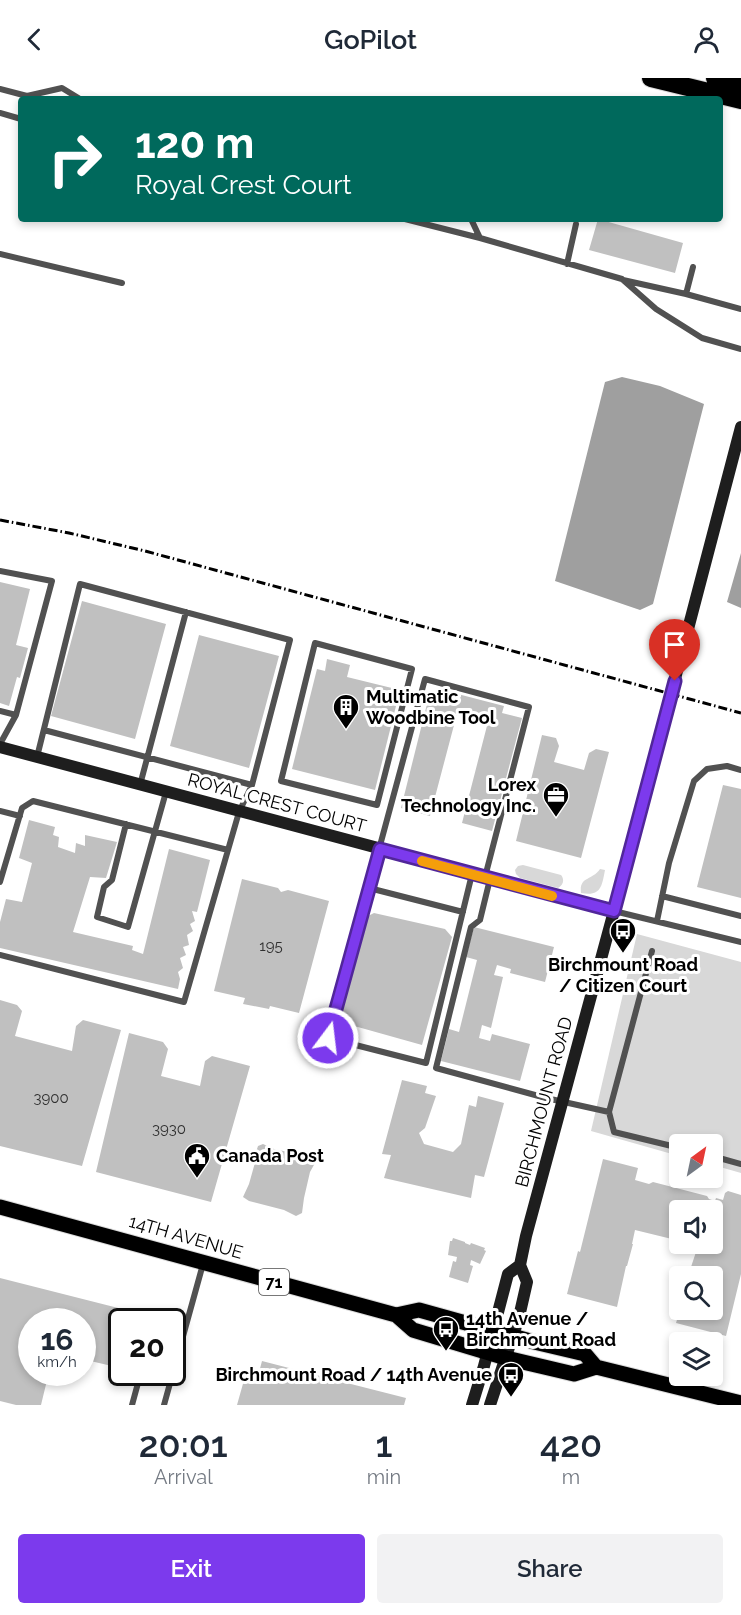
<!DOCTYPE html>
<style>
:root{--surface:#fff;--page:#f2f2f3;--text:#1f2937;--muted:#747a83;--accent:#7c3aed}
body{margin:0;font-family:Raleway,sans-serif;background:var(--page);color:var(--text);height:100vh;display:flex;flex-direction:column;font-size:22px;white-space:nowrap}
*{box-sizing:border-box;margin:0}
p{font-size:20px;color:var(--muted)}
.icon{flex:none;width:33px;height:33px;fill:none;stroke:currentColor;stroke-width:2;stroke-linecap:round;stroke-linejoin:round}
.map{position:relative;height:1327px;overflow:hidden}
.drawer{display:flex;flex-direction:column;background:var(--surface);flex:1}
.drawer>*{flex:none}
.top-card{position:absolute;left:18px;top:18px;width:705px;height:126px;border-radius:6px;box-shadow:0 3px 9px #0003;background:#00695c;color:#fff;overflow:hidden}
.needle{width:39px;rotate:33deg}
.buttons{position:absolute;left:669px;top:1056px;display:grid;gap:12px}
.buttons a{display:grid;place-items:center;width:54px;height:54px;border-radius:6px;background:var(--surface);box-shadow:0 3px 9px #0003;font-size:30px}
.speed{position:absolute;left:18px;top:1230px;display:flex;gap:12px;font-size:30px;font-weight:700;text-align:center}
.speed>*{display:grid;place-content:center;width:78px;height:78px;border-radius:50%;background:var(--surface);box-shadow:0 3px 9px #0003;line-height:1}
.speed small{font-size:15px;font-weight:400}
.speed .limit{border:3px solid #111;border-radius:9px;background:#fff;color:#111}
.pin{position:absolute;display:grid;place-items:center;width:51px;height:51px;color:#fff;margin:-62px -26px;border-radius:50% 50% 50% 0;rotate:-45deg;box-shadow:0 0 6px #0007}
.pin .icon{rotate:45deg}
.me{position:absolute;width:66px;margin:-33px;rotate:15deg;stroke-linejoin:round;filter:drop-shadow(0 0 4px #0008)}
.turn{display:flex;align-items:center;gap:21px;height:126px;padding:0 18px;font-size:27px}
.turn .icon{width:78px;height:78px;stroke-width:2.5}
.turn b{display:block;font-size:42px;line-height:51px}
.eta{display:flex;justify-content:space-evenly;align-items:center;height:102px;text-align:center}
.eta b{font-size:36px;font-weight:600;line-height:42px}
.cta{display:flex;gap:12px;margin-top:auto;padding:12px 18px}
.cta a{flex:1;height:69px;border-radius:6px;background:var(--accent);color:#fff;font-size:24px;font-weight:600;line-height:69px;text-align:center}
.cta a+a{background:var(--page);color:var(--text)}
header{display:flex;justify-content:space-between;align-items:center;height:78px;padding:0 18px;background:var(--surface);font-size:27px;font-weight:600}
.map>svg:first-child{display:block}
</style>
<header><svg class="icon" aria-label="back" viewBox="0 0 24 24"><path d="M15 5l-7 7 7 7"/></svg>GoPilot<svg class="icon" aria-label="person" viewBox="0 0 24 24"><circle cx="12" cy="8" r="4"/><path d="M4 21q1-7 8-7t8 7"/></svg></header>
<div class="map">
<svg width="741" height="1327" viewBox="0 0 741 1327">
<rect width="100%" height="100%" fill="#fff"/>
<path fill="#d8d8d8" d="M523,787l38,10c4,5 2,10 -3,13l-38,-10 -4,-4 -1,-4 3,-4z
M600,791l5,1c-3,16 -4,27 -24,23 -2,-17 11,-12 19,-24z
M637,856l104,28v211l-28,-8 -1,-21h-32l-1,12 -88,-25z"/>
<path fill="#9f9f9f" d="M622,299l38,9 44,18 -51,200 -13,6 -85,-29 50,-199z
M741,475v55l-14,-6z"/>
<path fill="#c0c0c0" d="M598,141l85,24 -8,30 -86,-23z
M0,504l30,7 -14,56 12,3 -8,30 -3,-1 -8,29 -9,-3z
M82,523l84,23 -31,115 -84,-23z
M199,557l80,21 -30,112 -79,-22z
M327,581l23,6 -3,12 53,13 -25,100 -83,-21 25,-100 8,2z
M430,614l19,5 1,-5 54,14 -2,7 20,5 -30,113 -30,-8 27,-105 -9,-2 -1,5 -17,-5 1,-5 -5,-1 -28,106 -29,-8z
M542,657l14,3 3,8 -5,16 30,8 5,-17 7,-4 13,3 -28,106 -65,-17z
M723,707l18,4v109l-44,-11z
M29,742l26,7 -2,8 6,2 -1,10 17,6 1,-10 9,3v-11l32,7 -11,36 -16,-1 -17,55 60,14 -1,4 11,4 26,-105 41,11 -13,52 -5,-1 3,10 -5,3 3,7 -6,4 2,10 -6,2 3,8 -6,3 3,10 -5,4 2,7 -2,10 -178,-41v-26l6,-23 16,3 10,-39 -13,-5z
M242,801l36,9 3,4 7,-2 41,11 -30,112 -29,-7 -1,3 -26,-5 2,-6 -31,-7z
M374,835l71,16 7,8 -30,108 -82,-23 26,-105z
M474,849l80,20 -9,35 -35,-9 1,-4 -14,-4 -3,10 9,2 -12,51 -9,-3 -3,13 11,3 2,-7 38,10 -10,37 -79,-20 8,-32 10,3 18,-72 -11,-3z
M0,922l17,5 5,6 -7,25 57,15 4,-25 7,-6 38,10 -39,136 -82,-20z
M129,955l34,9 5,7 -7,27 39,10 5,-25 7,-5 38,10 -39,136 -115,-30z
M402,1002l25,6 -2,7 11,3 -11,32 -6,5 5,11 29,8 8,-8 8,-39 7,2 2,-11 26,7 -20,74 -9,-2 -4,23 -87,-20 7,-23 -9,-1z
M263,1066l11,5 38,8 3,6 -5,9 -6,26 -2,15 -6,3 -12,-6 -35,-9 -6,-4 6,-13 7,-25v-7l2,-6z
M603,1081l35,9 -3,12 14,4 4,-2 54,14 2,3 6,2 1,-3 7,2 2,-7 3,-2 13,4v79l-15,62 -50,-13 4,-13h32v-34h-24l10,-30 -7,-2h21v-34h-32v31l-45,-11 -3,14h1l-6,22h-1l-9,41 -50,-13 11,-43 2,1z
M453,1160l12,4v1l5,2 1,-2 14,5 -1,2 2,1 -6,13 -9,-4 -1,5 3,1 -5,17 -19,-6 4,-16 3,1 1,-5 -9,-2 2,-14h2z
M0,1200l130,33 -2,11h-6v24l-6,21 -34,-8v-37h-50v50h17l-8,33h-25l-16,-4z
M262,1283l58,15 2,-7 27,7 -2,7 59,15 -2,7h-167l9,-32 12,3z"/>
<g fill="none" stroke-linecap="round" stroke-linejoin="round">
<g stroke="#dbdbdb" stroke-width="17">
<path id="primary" d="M0,1129l396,108 23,-5 115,32 51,12 11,13
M396,1237l17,15 93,28 68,16 22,-7 145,36"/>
</g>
<g stroke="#dbdbdb" stroke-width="20">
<path id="highway" d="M651,0l90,22
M715,0l26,8"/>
</g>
<path stroke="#515151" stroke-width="6" d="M0,11l27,7 35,-8 18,11
M0,35l21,6
M405,141l75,19 142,41 34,30 46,29 39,11
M471,141l9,19
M0,176l122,29
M567,186l9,-40
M623,202l63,14 55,15
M686,216l7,-27
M0,493l52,10 -36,134 -16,-4
M315,565l97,26 -35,136 -96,-24z
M0,666l16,-29
M37,679l43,-173 210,56 -38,145 -208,-55
M140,707l46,-173
M0,733l20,5
M126,746l-14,56 -8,7 -7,30 31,10 38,-135
M472,796l-46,189 -98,-25 97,-359 104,28 -44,170
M490,801l-10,41 -9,7 -35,141 110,30 63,14 43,-161
M0,804l22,-74 11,-7 195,49
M369,810l94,24
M662,818l79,20
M614,833l127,31
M657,843l12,-58 25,-82 13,-12 20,-3 14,4
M0,877l184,47 55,-190 13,-27
M609,1034l5,20 66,16
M712,1078l29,8
M172,1246l15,-6
M132,1327l9,-33
M164,1327l39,-141"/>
<path stroke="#1e1e1e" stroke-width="12" d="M0,669l614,164
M472,1327l12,-39 24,-92 12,-9
M490,1327l29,-88 8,-35 -7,-17 6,-29 88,-325 127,-484"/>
<use href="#primary" stroke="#000" stroke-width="15"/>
<use href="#highway" stroke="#000" stroke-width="18"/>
<path stroke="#000" stroke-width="3" stroke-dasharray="9 3 1.5 3" stroke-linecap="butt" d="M0,442l69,13 76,18 596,162"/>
</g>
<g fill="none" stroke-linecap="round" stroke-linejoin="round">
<g stroke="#51269a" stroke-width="15">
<path id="route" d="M328,960l52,-189 234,62 61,-230"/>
</g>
<use href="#route" stroke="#7c3aed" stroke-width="10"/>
<path stroke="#f59e0b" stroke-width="10" d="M422,783l130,35"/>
</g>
<defs>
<g id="building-pin" transform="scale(1.35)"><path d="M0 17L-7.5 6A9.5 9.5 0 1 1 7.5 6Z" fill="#000" stroke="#fff"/><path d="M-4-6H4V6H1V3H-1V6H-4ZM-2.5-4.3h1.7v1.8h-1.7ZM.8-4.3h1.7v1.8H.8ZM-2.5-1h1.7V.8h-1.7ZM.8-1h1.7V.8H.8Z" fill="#fff"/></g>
<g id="office-pin" transform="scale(1.35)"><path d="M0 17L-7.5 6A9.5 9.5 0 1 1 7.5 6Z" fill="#000" stroke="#fff"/><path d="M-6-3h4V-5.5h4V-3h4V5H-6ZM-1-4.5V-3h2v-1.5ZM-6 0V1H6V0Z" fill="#fff"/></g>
<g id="bus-pin" transform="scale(1.35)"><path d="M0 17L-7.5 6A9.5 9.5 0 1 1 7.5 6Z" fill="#000" stroke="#fff"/><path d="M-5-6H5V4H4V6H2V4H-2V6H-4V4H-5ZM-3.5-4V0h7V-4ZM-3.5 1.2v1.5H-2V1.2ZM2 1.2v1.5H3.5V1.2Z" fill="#fff"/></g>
<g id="civic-pin" transform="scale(1.35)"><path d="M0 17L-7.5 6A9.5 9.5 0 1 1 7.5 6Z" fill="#000" stroke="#fff"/><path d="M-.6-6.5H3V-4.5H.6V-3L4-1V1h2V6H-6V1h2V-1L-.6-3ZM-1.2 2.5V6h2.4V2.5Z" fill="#fff"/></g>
</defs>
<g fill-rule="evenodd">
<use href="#building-pin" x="346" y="629"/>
<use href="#office-pin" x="556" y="717"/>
<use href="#bus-pin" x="623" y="853"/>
<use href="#civic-pin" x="197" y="1078"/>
<use href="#bus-pin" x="446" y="1251"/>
<use href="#bus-pin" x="511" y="1297"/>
</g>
<g text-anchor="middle" stroke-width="6" stroke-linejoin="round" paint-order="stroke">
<g font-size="15" fill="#303030">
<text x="271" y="873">195</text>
<text x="51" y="1025">3900</text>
<text x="169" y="1056">3930</text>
</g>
<rect fill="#fff" stroke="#4c4c4c" stroke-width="1.5" x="259" y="1191" width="30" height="26" rx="4.5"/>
<g font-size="16" font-weight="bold" fill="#000">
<text x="274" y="1210">71</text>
</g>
<g font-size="18" font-weight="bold" fill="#000" stroke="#fff" text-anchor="start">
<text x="366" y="625">Multimatic<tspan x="366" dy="21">Woodbine Tool</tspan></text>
<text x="536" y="713" text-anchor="end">Lorex<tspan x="536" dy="21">Technology Inc.</tspan></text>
<text x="623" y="893" text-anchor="middle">Birchmount Road<tspan x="623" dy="21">/ Citizen Court</tspan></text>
<text x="216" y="1084">Canada Post</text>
<text x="466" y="1247">14th Avenue /<tspan x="466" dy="21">Birchmount Road</tspan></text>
<text x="492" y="1303" text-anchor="end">Birchmount Road / 14th Avenue</text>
</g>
<g font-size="18" fill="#000" stroke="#fff">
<text transform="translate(277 725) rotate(15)" y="6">ROYAL CREST COURT</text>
<text transform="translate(544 1024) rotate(-75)" y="6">BIRCHMOUNT ROAD</text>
<text transform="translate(186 1159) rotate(16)" y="6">14TH AVENUE</text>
</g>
</g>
</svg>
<div class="buttons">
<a><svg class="needle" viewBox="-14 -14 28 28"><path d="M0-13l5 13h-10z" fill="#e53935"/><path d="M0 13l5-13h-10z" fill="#747a83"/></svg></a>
<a><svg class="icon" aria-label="sound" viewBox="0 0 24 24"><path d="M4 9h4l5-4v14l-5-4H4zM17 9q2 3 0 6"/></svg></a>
<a><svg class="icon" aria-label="search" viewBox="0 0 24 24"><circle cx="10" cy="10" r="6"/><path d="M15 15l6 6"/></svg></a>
<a><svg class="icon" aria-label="layers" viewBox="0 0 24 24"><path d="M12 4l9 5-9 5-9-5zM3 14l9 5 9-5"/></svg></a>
</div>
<div class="speed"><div>16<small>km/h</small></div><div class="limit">20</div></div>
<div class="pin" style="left:675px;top:603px;background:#d93025"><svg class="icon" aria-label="arrive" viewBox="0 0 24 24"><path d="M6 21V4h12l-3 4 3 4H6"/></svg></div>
<svg class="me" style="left:328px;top:960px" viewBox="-20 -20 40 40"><circle r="17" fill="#7c3aed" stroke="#fff" stroke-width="3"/><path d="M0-11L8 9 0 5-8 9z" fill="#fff"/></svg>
<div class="top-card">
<div class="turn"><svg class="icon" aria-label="right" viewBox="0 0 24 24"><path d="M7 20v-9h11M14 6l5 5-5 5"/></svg><div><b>120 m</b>Royal Crest Court</div></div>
</div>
</div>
<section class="drawer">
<div class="eta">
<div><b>20:01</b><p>Arrival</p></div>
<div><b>1</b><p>min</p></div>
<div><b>420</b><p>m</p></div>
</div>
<div class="cta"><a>Exit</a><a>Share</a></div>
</section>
